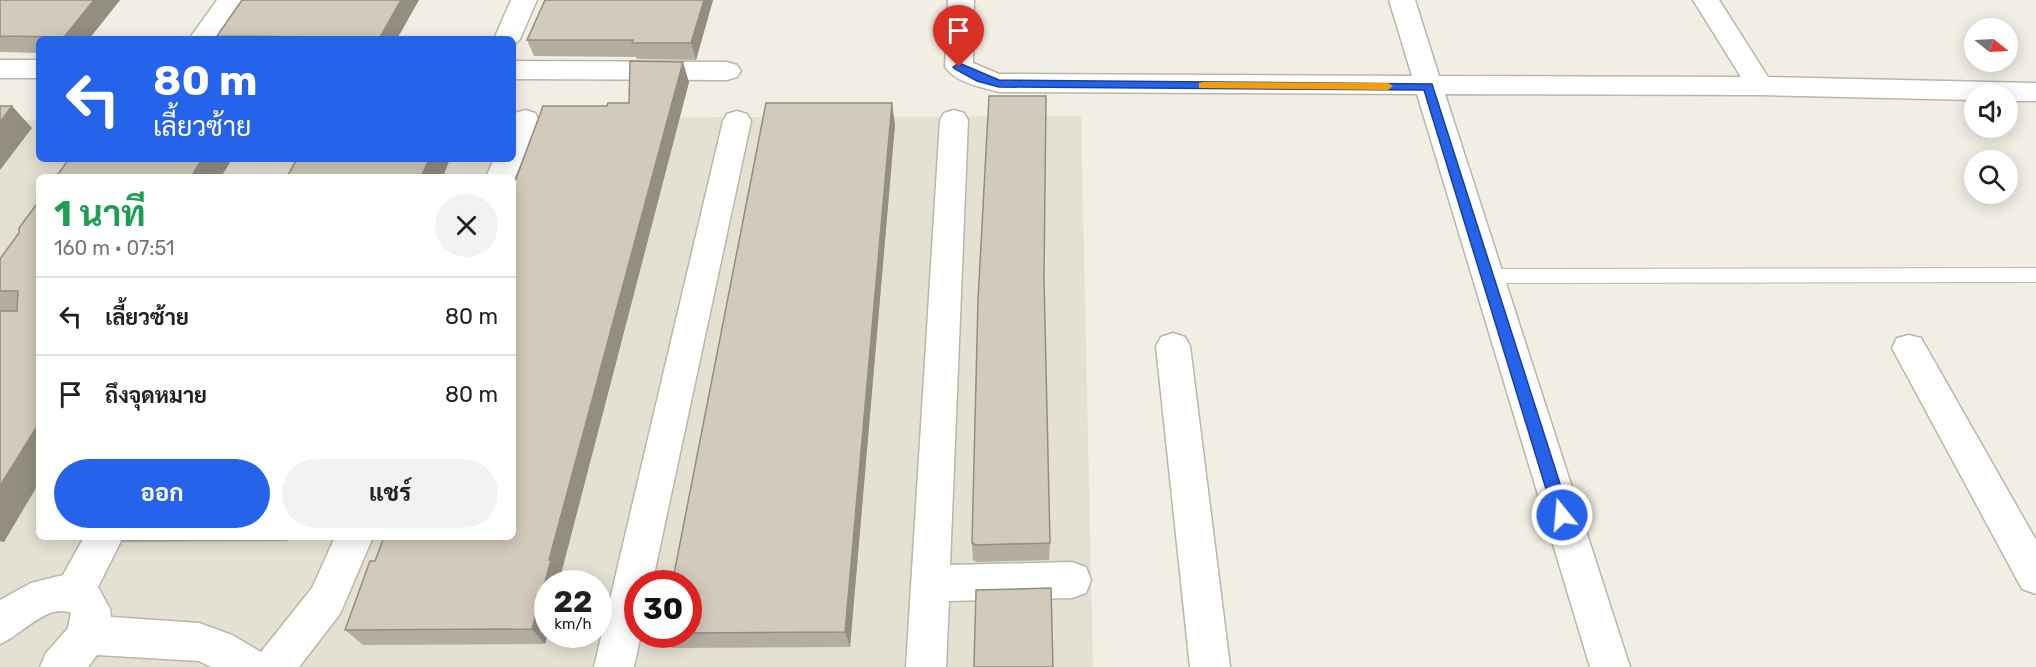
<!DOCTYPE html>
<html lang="th">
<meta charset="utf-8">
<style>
:root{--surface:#fff;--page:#f2f2f2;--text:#202124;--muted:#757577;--line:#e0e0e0;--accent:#2563eb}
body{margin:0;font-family:Rubik,Sarabun,sans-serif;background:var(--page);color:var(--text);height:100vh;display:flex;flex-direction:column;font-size:22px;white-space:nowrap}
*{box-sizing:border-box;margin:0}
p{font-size:20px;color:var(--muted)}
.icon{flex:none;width:33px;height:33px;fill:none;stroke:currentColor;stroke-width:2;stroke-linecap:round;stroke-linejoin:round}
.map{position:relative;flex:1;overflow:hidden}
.panel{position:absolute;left:36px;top:174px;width:480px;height:366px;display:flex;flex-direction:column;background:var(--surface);border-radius:9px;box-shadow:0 3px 15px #0003}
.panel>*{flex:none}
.banner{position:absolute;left:36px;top:36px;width:480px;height:126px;border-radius:9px;box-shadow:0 3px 15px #0003;background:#2563eb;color:#fff;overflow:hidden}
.needle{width:39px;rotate:108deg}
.buttons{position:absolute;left:1964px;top:18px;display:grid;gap:12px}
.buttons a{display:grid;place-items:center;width:54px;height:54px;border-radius:50%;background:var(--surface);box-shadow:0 3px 15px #0003;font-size:30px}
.speed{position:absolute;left:534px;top:570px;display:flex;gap:12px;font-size:30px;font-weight:700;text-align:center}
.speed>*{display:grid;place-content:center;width:78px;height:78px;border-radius:50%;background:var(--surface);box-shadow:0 3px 15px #0003;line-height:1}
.speed small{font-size:15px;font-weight:400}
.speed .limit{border:9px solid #d22;background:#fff;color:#111}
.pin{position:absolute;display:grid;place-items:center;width:51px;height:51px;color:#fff;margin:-62px -26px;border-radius:50% 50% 50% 0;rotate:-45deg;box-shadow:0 0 6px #0007}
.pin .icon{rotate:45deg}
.me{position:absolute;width:66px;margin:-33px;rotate:343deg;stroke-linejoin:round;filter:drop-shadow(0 0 4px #0008)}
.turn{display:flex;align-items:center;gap:21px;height:126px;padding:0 18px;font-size:27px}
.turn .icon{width:78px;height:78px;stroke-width:2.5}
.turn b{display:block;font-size:42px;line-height:51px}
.round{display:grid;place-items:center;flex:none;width:63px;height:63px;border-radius:32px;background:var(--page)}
.summary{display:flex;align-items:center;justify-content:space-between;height:102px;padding:0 18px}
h1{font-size:36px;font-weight:700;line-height:45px;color:#1e9e55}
.primary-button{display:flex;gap:12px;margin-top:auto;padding:12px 18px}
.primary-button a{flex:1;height:69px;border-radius:36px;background:var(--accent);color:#fff;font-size:24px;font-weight:700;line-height:69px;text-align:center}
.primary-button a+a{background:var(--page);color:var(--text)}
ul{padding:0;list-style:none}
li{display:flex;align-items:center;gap:18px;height:78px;padding:0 18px;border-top:2px solid var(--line)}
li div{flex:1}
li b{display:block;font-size:22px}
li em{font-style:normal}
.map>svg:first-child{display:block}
</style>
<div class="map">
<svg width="2036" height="667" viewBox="0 0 2036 667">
<rect width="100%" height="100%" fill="#f1eee4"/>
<path fill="#e4e0d2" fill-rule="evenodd" d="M1081,116l12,551h-1093v-547h39v39h474v-41zM39,177h474v360h-474zM548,584h50v50h-50zM638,584h50v50h-50z"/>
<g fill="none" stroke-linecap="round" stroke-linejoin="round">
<g stroke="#bcb6a7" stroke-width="2">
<path id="service" d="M2036,268v14l-549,1 -7,-2 -2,-5 2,-5 7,-2z"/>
</g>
<g stroke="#bcb6a7" stroke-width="3">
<path id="minor" d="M217,0h26l-27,39h-27z
M511,0h26l-17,39 -7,7v-7h-19z
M948,0h26l-1,63 26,11 413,2 -23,-76h26l24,76 302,1 -48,-77h26l49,77 268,6v18h-29v-7h-33v6l-214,-5 -315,-1 185,573h-40l-173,-573 -418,-2c-17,-5 -43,-9 -54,-25z
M0,60h39v18h-39z
M513,61l214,1 10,3 4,6 -4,6 -10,3 -214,-1z
M525,110l10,3 4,7 -26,62v-5h-27l8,-18h19v-43l2,-3z
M954,110l10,3 4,7 -18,445 122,-3 14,5 5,13 -5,13 -14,5 -123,3 -3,66h-40l34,-547 4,-7z
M737,111l10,3 4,7 -99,463h-14v50h3l-7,33h-40l129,-546 4,-7z
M1173,333l12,4 5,9 40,321h-40l-34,-321 5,-9z
M1909,335l12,3 115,202v54l-14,-5 -130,-241 5,-10z
M84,537h39l-25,50 12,22 1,8 88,6 33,12 29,17 51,-64 23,-51h38l-33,77 -41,53h-88l-12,-6 -102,-6 -9,12h-48l6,-14 22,-25 3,-15c-24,-10 -49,22 -71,31v-44l31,-17 32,-8z"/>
</g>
<use href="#service" fill="#fff" fill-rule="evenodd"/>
<use href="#minor" fill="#fff" fill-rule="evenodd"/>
</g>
<path fill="#b5aea0" d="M0,0h120l-31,39h-50v14l-39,-1z
M242,0l155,39h-179l-1,-3z
M713,0l-17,60 -59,-1 -1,-2 -102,-1 -7,-16z
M689,82l-128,492 2,2 -2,8h-13v50l-3,10 -182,1 -18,-15 30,-69 254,-458z
M895,124l-45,523 -178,1 -9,-14h25v-50z
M39,201l-35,341h-4v-283l19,-26z
M1044,279l6,264 -1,17 -72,2 -4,-2 -1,-17z
M115,537h174l-1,4 -165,1z"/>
<path fill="#938d82" d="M94,0h26l-31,39h-24l-1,-2z
M401,0h18l-22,39h-18z
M704,0h9l-17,60 -5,-17z
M683,62l6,20 -128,492 2,2 -2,8h-13v50l-3,10 -13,-15 17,-69z
M892,103l3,21 -45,523 -5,-15z
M12,106l20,22 -32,42v-48z
M202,159h30l-11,18h-30z
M429,159h21l-7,18h-22z
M39,423v60l-35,59 -4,-2v-54z"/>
<path fill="#d2caba" stroke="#938d82" stroke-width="1.5" d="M0,0h94l-30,37 -64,-1z
M242,0h159l-22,39h-58l1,-2 -105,-1z
M545,0h159l-13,43h-59l1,-3h-106z
M630,61l53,1 -134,498h2l-19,69 -187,1 25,-69h5l9,-24h129v-350l30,-81h64l1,-3h21z
M989,96h57l-2,183 6,264 -74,2 -4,-2 6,-243z
M766,103h126l-47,529 -157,1v-49h-16z
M0,106h12l-12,16z
M69,159h133l-11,18h-135z
M297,159h132l-8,18h-134z
M39,201v222l-39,63v-175h17l1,-20h-18v-32l19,-26v-5z
M1051,588l2,79h-79l2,-77z"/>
<path fill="#2563eb" stroke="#184099" stroke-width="1.5" d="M959,63l40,17 433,4 138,431 -2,5 -6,2 -5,-2 -3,-5 -130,-425 -425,-3 -22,-6 -22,-12 -2,-2z"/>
<path fill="#f59e0b" d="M1203,82l185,1 5,3 -5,4 -189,-2v-5z"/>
</svg>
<div class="buttons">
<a><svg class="needle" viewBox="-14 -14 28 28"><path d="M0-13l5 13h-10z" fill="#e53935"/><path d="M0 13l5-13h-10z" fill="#757577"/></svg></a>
<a><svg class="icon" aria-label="sound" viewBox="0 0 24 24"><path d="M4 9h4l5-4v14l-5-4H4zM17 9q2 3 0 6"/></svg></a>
<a><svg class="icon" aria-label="search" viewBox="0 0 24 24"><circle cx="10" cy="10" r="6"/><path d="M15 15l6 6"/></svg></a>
</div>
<div class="speed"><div>22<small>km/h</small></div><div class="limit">30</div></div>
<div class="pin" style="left:959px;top:67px;background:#d93025"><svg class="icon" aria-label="arrive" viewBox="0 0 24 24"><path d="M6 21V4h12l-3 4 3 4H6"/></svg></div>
<svg class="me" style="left:1562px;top:515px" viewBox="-20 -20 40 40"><circle r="17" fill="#2563eb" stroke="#fff" stroke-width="3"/><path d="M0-11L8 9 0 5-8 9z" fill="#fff"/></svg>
<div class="banner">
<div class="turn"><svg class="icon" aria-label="left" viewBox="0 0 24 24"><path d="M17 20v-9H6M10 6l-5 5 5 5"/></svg><div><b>80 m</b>เลี้ยวซ้าย</div></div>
</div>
<section class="panel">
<div class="summary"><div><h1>1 นาที</h1><p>160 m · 07:51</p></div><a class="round"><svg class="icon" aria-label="close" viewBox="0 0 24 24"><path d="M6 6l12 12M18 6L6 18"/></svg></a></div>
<ul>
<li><svg class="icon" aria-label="left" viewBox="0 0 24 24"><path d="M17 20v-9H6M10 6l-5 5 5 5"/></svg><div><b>เลี้ยวซ้าย</b></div><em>80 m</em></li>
<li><svg class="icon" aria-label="arrive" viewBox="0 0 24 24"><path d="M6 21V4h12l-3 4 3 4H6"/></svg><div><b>ถึงจุดหมาย</b></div><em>80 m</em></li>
</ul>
<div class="primary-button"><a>ออก</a><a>แชร์</a></div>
</section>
</div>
